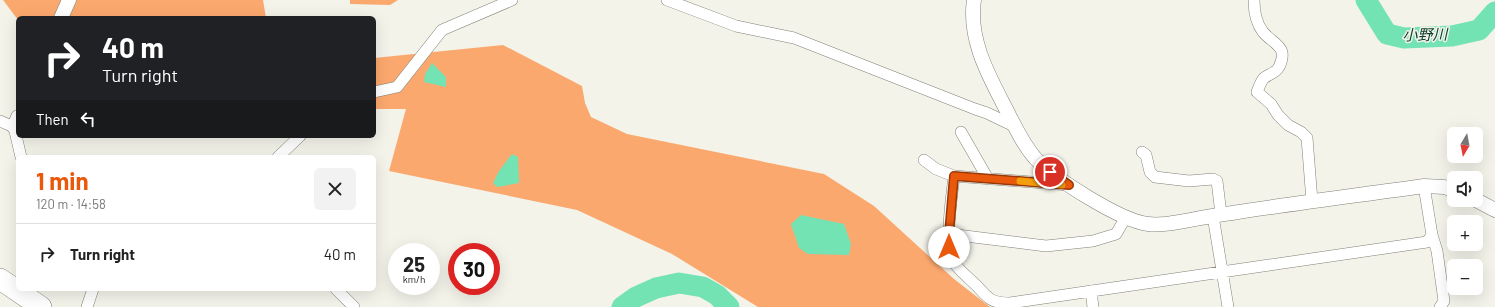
<!DOCTYPE html>
<meta charset="utf-8">
<style>
:root{--surface:#fff;--page:#f2f2f2;--text:#222;--muted:#767676;--line:#e0e0e0;--accent:#ea580c}
body{margin:0;font-family:Barlow,"Noto Sans JP",sans-serif;background:var(--page);color:var(--text);height:100vh;display:flex;flex-direction:column;font-size:15px;white-space:nowrap}
*{box-sizing:border-box;margin:0}
p{font-size:13px;color:var(--muted)}
.icon{flex:none;width:22px;height:22px;fill:none;stroke:currentColor;stroke-width:2;stroke-linecap:round;stroke-linejoin:round}
.map{position:relative;flex:1;overflow:hidden}
.drawer{position:absolute;left:16px;top:155px;width:360px;height:136px;display:flex;flex-direction:column;background:var(--surface);border-radius:6px;box-shadow:0 4px 16px #0002}
.drawer>*{flex:none}
.hud{position:absolute;left:16px;top:16px;width:360px;height:122px;border-radius:6px;box-shadow:0 4px 16px #0002;background:#202124;color:#fff;overflow:hidden}
.needle{width:26px;rotate:190deg}
.fabs{position:absolute;left:1447px;top:127px;display:grid;gap:8px}
.fabs a{display:grid;place-items:center;width:36px;height:36px;border-radius:6px;background:var(--surface);box-shadow:0 4px 16px #0002;font-size:20px}
.speed{position:absolute;left:388px;top:243px;display:flex;gap:8px;font-size:20px;font-weight:700;text-align:center}
.speed>*{display:grid;place-content:center;width:52px;height:52px;border-radius:50%;background:var(--surface);box-shadow:0 4px 16px #0002;line-height:1}
.speed small{font-size:10px;font-weight:400}
.speed .limit{border:6px solid #d22;background:#fff;color:#111}
.pin{position:absolute;display:grid;place-items:center;width:34px;height:34px;color:#fff;margin:-17px;border:2px solid #fff;border-radius:50%;box-shadow:0 1px 4px #0007}
.me{position:absolute;width:44px;margin:-22px;rotate:0deg;stroke-linejoin:round;filter:drop-shadow(0 0 3px #0008)}
.turn{display:flex;align-items:center;gap:14px;height:84px;padding:0 20px;font-size:18px}
.turn .icon{width:52px;height:52px;stroke-width:2.5}
.turn b{display:block;font-size:28px;line-height:34px}
.then{display:flex;align-items:center;height:38px;padding:0 20px;background:#0003;gap:8px;font-size:15px}
.round{display:grid;place-items:center;flex:none;width:42px;height:42px;border-radius:6px;background:var(--page)}
.head{display:flex;align-items:center;justify-content:space-between;height:68px;padding:0 20px}
h1{font-size:24px;font-weight:700;line-height:30px;color:var(--accent)}
ul{padding:0;list-style:none}
li{display:flex;align-items:center;gap:12px;height:60px;padding:0 20px;border-top:1px solid var(--line)}
li div{flex:1}
li b{display:block;font-size:15px}
li em{font-style:normal}
.map>svg:first-child{display:block}
</style>
<div class="map">
<svg width="1495" height="307" viewBox="0 0 1495 307">
<rect width="100%" height="100%" fill="#f3f3ea"/>
<path fill="#fba86e" d="M3,0h260l3,18h-248v2z
M350,0h48l-8,5 -40,-1z
M503,45l79,41 3,17 6,14 36,17 197,40 50,32 80,73 36,28h-232l-86,-53 -95,-44 -188,-39 17,-62h-32v-51z"/>
<path fill="#74e3b4" d="M432,63l14,14v10l-22,-5 1,-8z
M512,154l6,3 1,26 -22,4 -4,-4 6,-12z
M801,215l43,9 7,20 -2,11 -41,-1 -9,-6 -8,-24z"/>
<g fill="none" stroke-linecap="round" stroke-linejoin="round">
<path stroke="#74e3b4" stroke-width="21" d="M1366,0l21,34 17,4 48,-2 27,-6 16,-18
M622,307l14,-10 20,-9 23,-5 24,4 14,8 12,12"/>
<g stroke="#808178" stroke-width="12">
<path id="minor" d="M667,0l69,26 58,12 181,71 12,4 27,13
M1254,0c0,11 2,23 9,32 11,13 26,14 16,35 -3,6 -10,7 -15,11 -3,3 -5,9 -7,14l14,12 7,11 10,10 13,7 6,6 5,63
M374,92l23,-5 45,-57 70,-30
M0,121l14,6 7,30
M961,132l27,47
M1142,152l4,3 4,17 5,5 34,4 24,-2 4,2 4,33
M278,157l22,-21
M924,160l12,9 18,7
M1069,185l-115,-9c-2,21 -11,71 1,88 6,8 15,15 22,22 12,13 14,17 33,17l417,-61 5,-7
M1424,186l8,49 5,16 7,50 -4,6
M1213,216l15,91
M949,234l97,12 47,-5 23,-7 10,-17
M336,289l18,18
M1091,291l2,16
M87,307l6,-18"/>
</g>
<g stroke="#808178" stroke-width="15">
<path id="tertiary" d="M974,0c-6,40 15,76 33,111 8,16 16,33 28,47 18,20 86,63 113,66 12,2 25,-1 37,-3 15,-3 31,-6 47,-8 64,-10 128,-18 192,-27l20,1 10,3
M61,18l8,-18
M14,127l4,-10
M1476,200l19,10"/>
</g>
<g stroke="#808178" stroke-width="22">
<path id="motorway" d="M0,279l41,28"/>
</g>
<use href="#minor" stroke="#fff" stroke-width="11"/>
<use href="#tertiary" stroke="#fff" stroke-width="14"/>
<use href="#motorway" stroke="#fff" stroke-width="21"/>
</g>
<g fill="none" stroke-linecap="round" stroke-linejoin="round">
<g stroke="#983908" stroke-width="10">
<path id="route" d="M949,247v-13l5,-58 115,9 -19,-13"/>
</g>
<use href="#route" stroke="#ea580c" stroke-width="7"/>
<path stroke="#f59e0b" stroke-width="7" d="M1020,181l42,4"/>
</g>
<g text-anchor="middle" stroke-width="3" stroke-linejoin="round" paint-order="stroke">
<g font-size="15" font-style="italic" fill="#0f402e" stroke="#f3f3ea">
<text transform="translate(1425 35) rotate(-1)" y="5">小野川</text>
</g>
</g>
</svg>
<div class="fabs">
<a><svg class="needle" viewBox="-14 -14 28 28"><path d="M0-13l5 13h-10z" fill="#e53935"/><path d="M0 13l5-13h-10z" fill="#767676"/></svg></a>
<a><svg class="icon" aria-label="sound" viewBox="0 0 24 24"><path d="M4 9h4l5-4v14l-5-4H4zM17 9q2 3 0 6"/></svg></a>
<a>+</a>
<a>−</a>
</div>
<div class="speed"><div>25<small>km/h</small></div><div class="limit">30</div></div>
<div class="pin" style="left:1050px;top:172px;background:#d93025"><svg class="icon" aria-label="arrive" viewBox="0 0 24 24"><path d="M6 21V4h12l-3 4 3 4H6"/></svg></div>
<svg class="me" style="left:949px;top:247px" viewBox="-20 -20 40 40"><circle r="19" fill="#fff"/><path d="M0-13L10 11 0 6-10 11z" fill="#ea580c"/></svg>
<div class="hud">
<div class="turn"><svg class="icon" aria-label="right" viewBox="0 0 24 24"><path d="M7 20v-9h11M14 6l5 5-5 5"/></svg><div><b>40 m</b>Turn right</div></div>
<div class="then">Then<svg class="icon" aria-label="left" viewBox="0 0 24 24"><path d="M17 20v-9H6M10 6l-5 5 5 5"/></svg></div>
</div>
<section class="drawer">
<div class="head"><div><h1>1 min</h1><p>120 m · 14:58</p></div><a class="round"><svg class="icon" aria-label="close" viewBox="0 0 24 24"><path d="M6 6l12 12M18 6L6 18"/></svg></a></div>
<ul>
<li><svg class="icon" aria-label="right" viewBox="0 0 24 24"><path d="M7 20v-9h11M14 6l5 5-5 5"/></svg><div><b>Turn right</b></div><em>40 m</em></li>
</ul>
</section>
</div>
